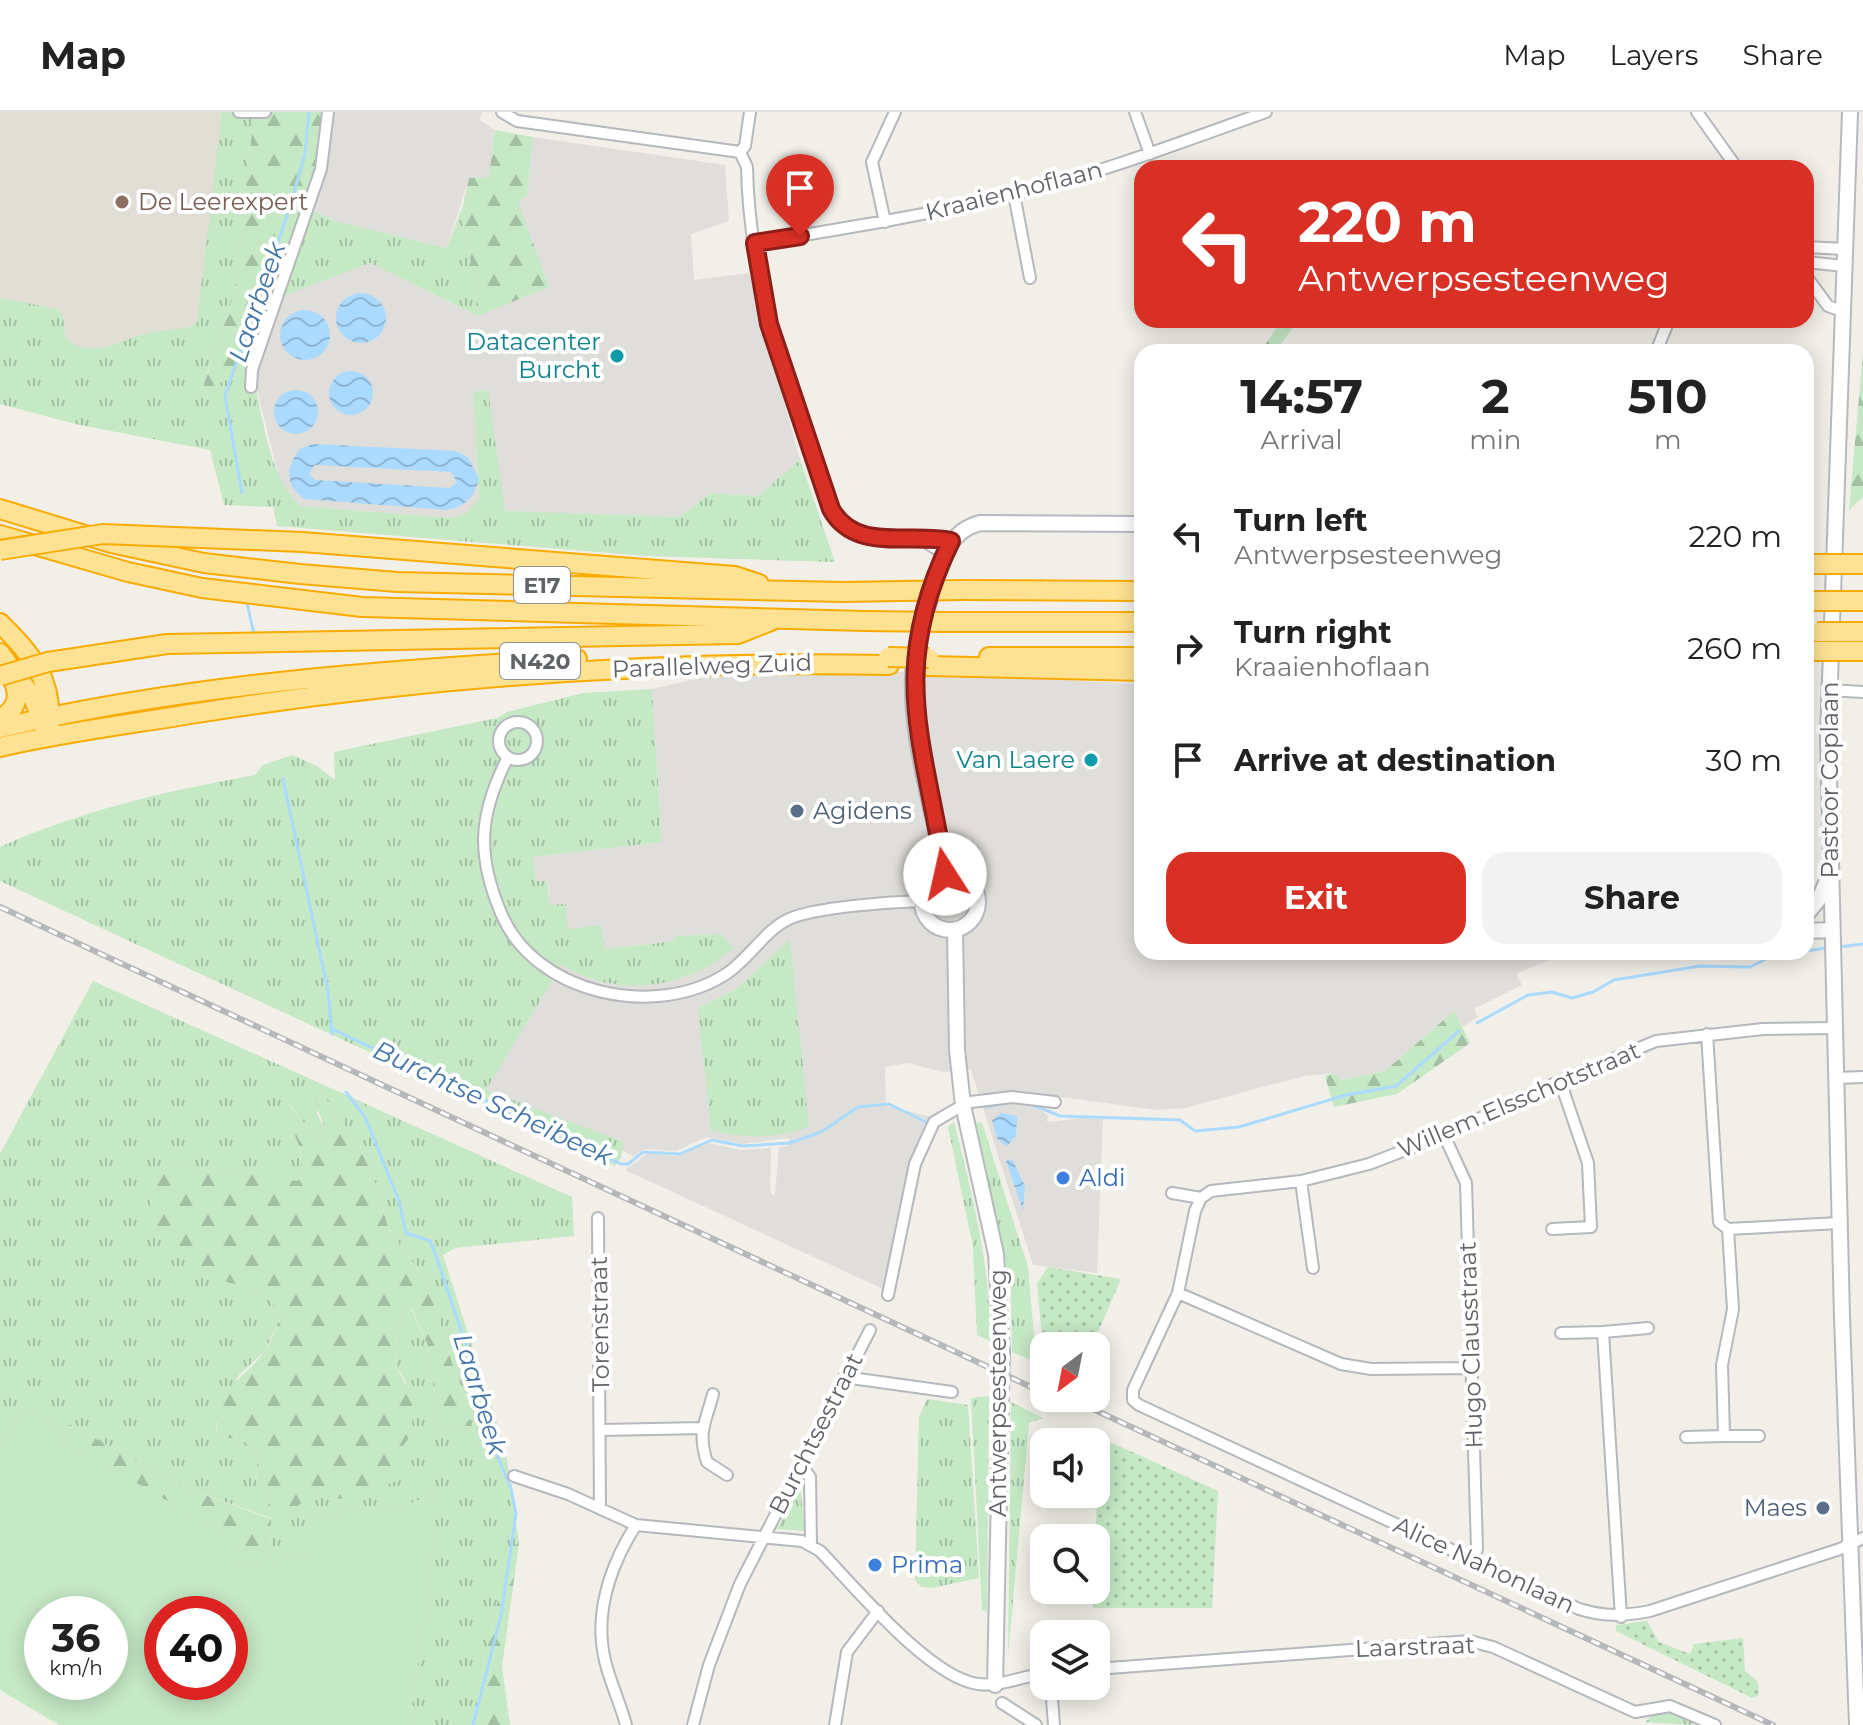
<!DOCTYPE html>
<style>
:root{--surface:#fff;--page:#f2f2f2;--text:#222;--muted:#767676;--line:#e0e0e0;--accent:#d93025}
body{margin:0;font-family:Montserrat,sans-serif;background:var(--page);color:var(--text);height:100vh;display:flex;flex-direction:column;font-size:30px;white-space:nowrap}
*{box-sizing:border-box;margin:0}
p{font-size:26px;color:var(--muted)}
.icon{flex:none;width:44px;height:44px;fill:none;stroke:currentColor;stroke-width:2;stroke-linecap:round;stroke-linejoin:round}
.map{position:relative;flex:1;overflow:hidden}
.details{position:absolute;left:1134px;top:232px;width:680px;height:616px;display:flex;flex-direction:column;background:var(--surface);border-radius:24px;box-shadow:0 4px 20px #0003}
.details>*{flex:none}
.guide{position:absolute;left:1134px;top:48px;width:680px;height:168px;border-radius:24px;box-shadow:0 4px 20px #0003;background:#d93025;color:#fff;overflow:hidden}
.needle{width:52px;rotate:212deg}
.controls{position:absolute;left:1030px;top:1220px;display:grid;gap:16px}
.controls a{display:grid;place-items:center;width:80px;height:80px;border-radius:16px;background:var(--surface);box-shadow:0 4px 20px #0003;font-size:40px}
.speed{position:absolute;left:24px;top:1484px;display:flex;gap:16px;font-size:40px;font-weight:700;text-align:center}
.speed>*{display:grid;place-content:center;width:104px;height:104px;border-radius:50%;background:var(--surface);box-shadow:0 4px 20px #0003;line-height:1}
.speed small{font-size:20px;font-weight:400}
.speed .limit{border:12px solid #d22;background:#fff;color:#111}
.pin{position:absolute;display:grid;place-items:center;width:68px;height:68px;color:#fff;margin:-82px -34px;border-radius:50% 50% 50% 0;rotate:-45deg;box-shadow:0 0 8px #0007}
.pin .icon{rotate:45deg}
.me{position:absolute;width:88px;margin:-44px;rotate:350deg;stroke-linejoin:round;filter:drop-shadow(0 0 6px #0008)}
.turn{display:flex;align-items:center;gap:28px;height:168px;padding:0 32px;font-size:36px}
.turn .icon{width:104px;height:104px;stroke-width:2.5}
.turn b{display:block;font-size:56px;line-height:68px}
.eta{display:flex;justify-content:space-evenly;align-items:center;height:136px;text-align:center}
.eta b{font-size:48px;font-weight:700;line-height:56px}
.cta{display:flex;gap:16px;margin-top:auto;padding:16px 32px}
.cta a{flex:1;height:92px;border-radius:24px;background:var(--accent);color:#fff;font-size:32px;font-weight:700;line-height:92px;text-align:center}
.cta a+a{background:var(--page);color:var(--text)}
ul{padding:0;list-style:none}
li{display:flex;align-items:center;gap:24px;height:112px;padding:0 32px}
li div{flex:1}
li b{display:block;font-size:30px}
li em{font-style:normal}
header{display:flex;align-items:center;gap:48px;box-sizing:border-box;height:112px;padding:0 40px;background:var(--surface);border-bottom:2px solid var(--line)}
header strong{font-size:38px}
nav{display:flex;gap:44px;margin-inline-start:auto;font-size:28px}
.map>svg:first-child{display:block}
</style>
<header>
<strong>Map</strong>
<nav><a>Map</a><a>Layers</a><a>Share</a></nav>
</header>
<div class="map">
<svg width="1863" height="1613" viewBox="0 0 1863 1613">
<defs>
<pattern id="grass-tufts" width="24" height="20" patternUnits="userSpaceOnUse" patternTransform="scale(2)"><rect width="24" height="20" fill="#c5e8c5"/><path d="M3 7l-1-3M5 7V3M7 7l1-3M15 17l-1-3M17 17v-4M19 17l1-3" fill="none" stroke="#a3c0a4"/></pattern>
<pattern id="forest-firs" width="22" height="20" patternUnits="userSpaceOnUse" patternTransform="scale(2)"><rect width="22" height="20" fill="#c5e8c5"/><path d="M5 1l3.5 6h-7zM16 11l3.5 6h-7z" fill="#a3c0a4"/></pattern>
<pattern id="park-dots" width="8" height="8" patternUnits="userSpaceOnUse" patternTransform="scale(2)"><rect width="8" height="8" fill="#c5e8c5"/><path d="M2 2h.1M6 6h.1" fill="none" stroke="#a3c0a4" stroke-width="1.8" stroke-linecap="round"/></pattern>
<pattern id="water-waves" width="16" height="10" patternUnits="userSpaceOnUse" patternTransform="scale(2)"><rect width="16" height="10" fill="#aadaff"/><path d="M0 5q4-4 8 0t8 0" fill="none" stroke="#8eb4d2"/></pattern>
</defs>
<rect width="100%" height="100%" fill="#f1efe8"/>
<path fill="#e0deda" d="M323,0h159l-2,8 15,10 -6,48h-20l-22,70 -112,-27 -32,-15z
M533,25l192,28 4,56 -38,13 3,46 55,-7 51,187 -42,36 -47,-3 -32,24 -175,-6 -17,-121 -14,2 6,108 -14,14 -13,4 -151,-12 -14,-11 -8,-17 -27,-108 24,-71 94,-36 107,53 72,-29 -32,-85 10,-7z
M740,557l144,2 258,13v268h426l-52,22 6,11 -48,24 4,8 -16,10 -8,-16 -69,60 -44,9 -7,-7 -30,3 -119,32 -29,2 -138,-19 30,25 -1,6 35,-4 21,1 -6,154 -64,-8 -62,-195 -28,2 -35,-9 -23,4 1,39 46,11 -27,68 -22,104 -258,-119 22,-16 30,2 32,-13 32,7 30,-2 -1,44 5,4 4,-49 9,-1 1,-8 -45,6 -38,-7 -30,14 -32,-2 -10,7 -149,-65 78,-127 171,-16 -14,-14 -45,2 1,5 -72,8 -36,-20 -18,-24 -2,-24 -12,1 -3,-25 129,-15 -10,-153z
M1806,589h8l-2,178h-6z"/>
<path fill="#e1ded6" d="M0,0h239l-4,179 -155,134 -80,-21z"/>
<path fill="url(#grass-tufts)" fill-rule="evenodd" d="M222,0l33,2 -20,177 -33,98 50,-19c10,41 16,109 49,136l151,12 13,-4 14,-15 -6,-107 15,-2 17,121 174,6 32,-24 47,3 42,-36 35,102 -188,-6 -370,-30 -4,-19 -49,-2 -14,-55 -130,-25 -80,-21v-106l58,11 5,6 2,21c20,25 53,6 76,-1 16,-5 34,-5 50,-8l6,-5z
M463,93l15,111 -108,-53 -94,36 -16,-5 28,-81 15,-7 32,15 112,27z
M652,577l10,153 -129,15 3,24h11l3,24 16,-1 2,25 33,-4 4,24 70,-8v-5l46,-2 13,14c-47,41 -117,51 -172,17l-76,125 138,52 -3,16 -6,8 -615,-285v-34c81,-37 168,-56 255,-72l8,-10 29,-10 25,11 18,14 -1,-28 163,-34 10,-6 76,-19z
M790,827l19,188c-33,12 -64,11 -98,4l-13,-123 37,-18z
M93,869l479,216 2,39 -119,12 -12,7 63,197 13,91 -10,6 -38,176h-62l20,-135 7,-97 -27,11 -98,11 -1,42 -40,5 1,-44 -88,-31 -113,-62 -4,5 -41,-22 -25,38v-292zM323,983l36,52 14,29 16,54 37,50 52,165 -21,-17 -18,6 -11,-88 -17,-38 -5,1 -9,25 -2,31 11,16 5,54 -12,15 -85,41 -47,4 3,-9 -14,-6 2,-28 -13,-10 -28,-7 -1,-12 23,-48 26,-24 16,-35 -11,-18 -23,-13 -78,-120 129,17c13,-30 -11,-49 -8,-77l28,36 8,-9 -9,-19z
M954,1010c18,73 37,144 36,219l-13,-6 -4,-88 -25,-120z
M976,1010l6,1 46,144 8,91 -2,4 -22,-10 -1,-65z
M989,1284l-2,216 -5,-2 -11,-212z
M927,1287l41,6 11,173 -47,10 -11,-1 -6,-7 4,-163z
M1011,1290l32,16 -14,5 -21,233z
M800,1374l5,45 -28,-2z
M1673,1597l22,9 -3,7 -47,-3 9,-8z"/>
<path fill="url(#forest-firs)" d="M239,0h84l-6,55 -14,39 -15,7 -28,80 16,6 -24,71 -50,20 33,-99 19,-177z
M495,18l38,7 -6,59 -9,6 31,85 -71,29 -15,-111 6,-27 20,-1z
M1282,208h16l-23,32h-15z
M1863,240v145l-14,13z
M1454,899l16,32 -73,51 -63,13 -9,-31 9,-3 7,7 44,-9z
M323,983l36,52 14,29 16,54 37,50 52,165h-15l-6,-17 -18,6 -11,-88 -16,-38 -6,1 -9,25 -2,31 17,30v26l-1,14 -11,15 1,30 -62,19 -25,-8 -20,19 -18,-2 -10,-6 3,-16 -13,-5 2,-29 -13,-10 -28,-7c-4,-47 26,-54 48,-84 7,-10 11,-25 16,-35 -21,-36 -38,-25 -69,-40 -24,-11 -42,-28 -62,-45v-46l19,-20 129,16c12,-27 -5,-45 -14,-70l5,-6 29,35 8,-8 -11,-31z
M69,1312l114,63 88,32 -1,43 -32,2 -177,-125z
M519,1431l-17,124 8,58h-39l38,-177z"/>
<path fill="url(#park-dots)" d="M1048,1155l73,12 -29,67h-48v14l-7,-77z
M1099,1325l119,54 -6,117h-119z
M1647,1509l12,21 31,12 4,-10 49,-6 2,33 13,11 1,13 -7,3 -136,-67v-6z"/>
<path fill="#c5e8c5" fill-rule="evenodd" d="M25,1295l41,23 -5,9 167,97 10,28 72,-7v-42l98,-11 29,-11 -8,97 -20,135h-350l-59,-35v-244zM42,1502h68v68h-68zM162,1502h68v68h-68z"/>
<path fill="url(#water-waves)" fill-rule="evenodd" d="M336 206a25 25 0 1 1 50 0a25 25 0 1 1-50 0Z
M280 223a25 25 0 1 1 50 0a25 25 0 1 1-50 0Z
M329 281a22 22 0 1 1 44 0a22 22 0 1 1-44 0Z
M274 300a22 22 0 1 1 44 0a22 22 0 1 1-44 0Z
M313,332l143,7 12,6 11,22c-5,19 -13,27 -32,31l-142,-11c-21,-13 -19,-33 -5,-50zM315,353l136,7 6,10 -7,6 -135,-8 -6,-7z
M1001,1001l16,3 -1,20 -9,10 -10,-7 -5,-19z
M1012,1047l13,27 -2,25 -17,-50z"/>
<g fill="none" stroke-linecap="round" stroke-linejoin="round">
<path stroke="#aadaff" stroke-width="3" d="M242,381l-17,-97 63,-183 17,-59 4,-42
M246,487l8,35
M283,667l45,212 4,43
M1839,835l24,-3
M1806,839l21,-3
M1477,911l51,-28 24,-3 20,6 21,-6 21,-12 86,-14 50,1 26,-13 18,-2
M332,917l289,135h7l15,-12 37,2 32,-14 31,6 47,-3 31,-11 37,-25 31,-3 37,18
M346,980l19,25 34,84 7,32 24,8 6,15 41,121 12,60 22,51 5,26 -15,101 -28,110
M1028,991l32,13 120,4 15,11 44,-4 107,-32 50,-9 63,-55
M986,995l20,-4"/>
<g stroke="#b5b8bc" stroke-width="14">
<path id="street" d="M239,0h26
M502,0l15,9 223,31
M1135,0l15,42
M1697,0l40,56
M740,40l7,15c2,119 44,232 84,342 25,43 78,23 120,32
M740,40l5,-6 5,-34
M1014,82l16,84
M885,110l-13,-60 23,-50
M755,131c86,-14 172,-28 257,-48 86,-21 170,-53 254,-83
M1806,135l39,2
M1806,150l38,4
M1806,164l22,30 14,5
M1656,240l13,-32
M251,275l1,-17 69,-201 7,-57
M918,425l26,17
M1829,578l34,2
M499 629a19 19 0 1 1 38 0a19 19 0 1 1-38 0Z
M508,645c-29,57 -32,97 -7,156 33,81 154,107 225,61 23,-15 39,-44 63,-55 26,-12 102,-17 132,-18
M1707,922l12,188 9,7 111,-6
M1836,966l27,-1
M971,990l41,-5 43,5
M1444,1023l22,48 11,366 -4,10
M1301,1069l12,87
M1172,1081l29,5 10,-7 90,-10 68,-17 75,-29 116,-54 96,-40 107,-12 72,-1
M1201,1086l-6,13 -17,82 -45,97v10l6,5 440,204c26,8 45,7 71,2l190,-62 23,-11
M598,1106l2,290
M1552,1117l39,-2 -3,-64 -28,-82
M1178,1181l163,71 30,5 100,-1
M888,1183l27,-131 19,-42 29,-17
M1603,1220l45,-4
M1561,1221l42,-1 18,285
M844,1265l108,15
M713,1282c-7,28 -16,37 -6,68l20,13
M601,1318l102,-2
M1724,1324h35
M1686,1325l38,-1 -2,-71 11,-56 -5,-80
M801,1353l9,12 1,68
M514,1364l54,18 68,31 166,16 18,10c35,36 110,127 158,133 23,3 43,-8 66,-10
M1096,1557l374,-28 23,6 142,65 35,-6 45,19
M1051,1574l3,39
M1002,1591l34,22
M626,1613c-7,-27 -22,-55 -24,-83 -4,-41 12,-83 34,-117
M693,1613l16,-60 31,-81 130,-254
M835,1613l12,-73 31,-41"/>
</g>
<g stroke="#b6babf" stroke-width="18">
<path id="secondary" d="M1850,0l-22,624 14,581 15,408
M945,762c-12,-68 -38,-143 -31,-213 3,-26 14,-53 21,-78 8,-27 15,-52 45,-60l162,1
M922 790a28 28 0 1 1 56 0a28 28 0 1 1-56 0Z
M1806,803l13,-16 9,-21
M955,818l2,120 6,55 33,149 6,98
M1806,819l26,-1
M995,1573l6,-290"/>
</g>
<g stroke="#f9ab00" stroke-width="22">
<path id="highway" d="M0,397l111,34 93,20 96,11 97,8 446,10
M0,423l128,37 74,16 160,19 503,14
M302,430l433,34 24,8
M961,478l181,1
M944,510h198
M0,511c32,32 53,56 49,104
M0,541l33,45 12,30
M989,545h153
M48,550l119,-18 571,-10 33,-13
M928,554l214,5
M0,607c19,-11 21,-26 10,-44
M0,616c188,-44 385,-58 577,-69
M0,635c65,-15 131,-23 197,-34 229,-36 460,-53 692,-48"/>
</g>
<use href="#street" stroke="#fff" stroke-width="10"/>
<use href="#secondary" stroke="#fff" stroke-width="14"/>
<use href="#highway" stroke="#fde293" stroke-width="18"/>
<g stroke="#b6b7b8" stroke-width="6">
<path id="rail" d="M0,795l1044,486
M1069,1286l704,327"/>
</g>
<use href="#rail" stroke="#fff" stroke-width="3" stroke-dasharray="9" stroke-linecap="butt"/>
<g stroke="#b6babf" stroke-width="18" stroke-linecap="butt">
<path id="secondary-bridge" d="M1001,1283l1,-43"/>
</g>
<g stroke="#f9ab00" stroke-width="22" stroke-linecap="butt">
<path id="highway-bridge" d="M0,438l103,-16 199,8
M1806,452h57
M843,480l118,-2
M1806,489h57
M865,509l79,1
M1817,520h46
M1806,539h57
M888,545l41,1
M0,564l48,-14"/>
</g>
<use href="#secondary-bridge" stroke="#fff" stroke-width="14"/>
<use href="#highway-bridge" stroke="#fde293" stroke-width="18"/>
</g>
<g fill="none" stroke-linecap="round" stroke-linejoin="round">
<g stroke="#8d1f18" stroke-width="20">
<path id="route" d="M800,124l-45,7 14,81 62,185c24,44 79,23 120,32 -64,131 -26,202 -6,333"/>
</g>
<use href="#route" stroke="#d93025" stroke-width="14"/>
</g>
<circle fill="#8d6e63" stroke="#fff" stroke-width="3" cx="122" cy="90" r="8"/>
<g fill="#0f9aa8" stroke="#fff" stroke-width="3">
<circle cx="617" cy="244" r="8"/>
<circle cx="1091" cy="648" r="8"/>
</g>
<g fill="#5c6f8a" stroke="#fff" stroke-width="3">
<circle cx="797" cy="699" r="8"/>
<circle cx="1823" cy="1396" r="8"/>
</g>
<g fill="#3f7fe0" stroke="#fff" stroke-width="3">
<circle cx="1063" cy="1066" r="8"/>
<circle cx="875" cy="1453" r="8"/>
</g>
<g text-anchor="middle" stroke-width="8" stroke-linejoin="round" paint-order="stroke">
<g fill="#fff" stroke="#8f9295" stroke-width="2">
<rect x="514" y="455" width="56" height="36" rx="6"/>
<rect x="500" y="531" width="80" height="36" rx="6"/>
</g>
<g font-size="22" font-weight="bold" fill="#5f6368">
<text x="542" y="481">E17</text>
<text x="540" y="557">N420</text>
</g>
<g font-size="24" fill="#5f6368" stroke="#fff">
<text transform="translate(1014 79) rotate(-14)" y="8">Kraaienhoflaan</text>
<text transform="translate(712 554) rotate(-2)" y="8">Parallelweg Zuid</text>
<text transform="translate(1830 668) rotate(-90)" y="8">Pastoor Coplaan</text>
<text transform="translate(1519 988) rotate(-23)" y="8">Willem Elsschotstraat</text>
<text transform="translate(600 1212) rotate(-91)" y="8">Torenstraat</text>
<text transform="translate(1471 1233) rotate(-92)" y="8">Hugo Clausstraat</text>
<text transform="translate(998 1281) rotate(-90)" y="8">Antwerpsesteenweg</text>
<text transform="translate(816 1322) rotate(-63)" y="8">Burchtsestraat</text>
<text transform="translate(1484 1453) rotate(25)" y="8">Alice Nahonlaan</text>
<text transform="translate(1415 1535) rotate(-2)" y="8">Laarstraat</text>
</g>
<g font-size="24" fill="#785e54" stroke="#fff" text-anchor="start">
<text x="138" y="98">De Leerexpert</text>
</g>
<g font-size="24" fill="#0d838f" stroke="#fff" text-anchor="end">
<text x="601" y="238">Datacenter<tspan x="601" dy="28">Burcht</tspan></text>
<text x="1075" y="656">Van Laere</text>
</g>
<g font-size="24" fill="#4e5e75" stroke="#fff" text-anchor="start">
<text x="813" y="707">Agidens</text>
<text x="1807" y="1404" text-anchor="end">Maes</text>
</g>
<g font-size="24" fill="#366cbe" stroke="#fff" text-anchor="start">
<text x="1079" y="1074">Aldi</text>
<text x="891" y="1461">Prima</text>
</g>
<g font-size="26" font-style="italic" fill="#4174aa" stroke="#fff">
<text transform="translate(257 190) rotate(-71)" y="9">Laarbeek</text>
<text transform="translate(493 991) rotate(25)" y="9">Burchtse Scheibeek</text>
<text transform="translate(480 1282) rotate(73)" y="9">Laarbeek</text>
</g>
</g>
</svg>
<div class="controls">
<a><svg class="needle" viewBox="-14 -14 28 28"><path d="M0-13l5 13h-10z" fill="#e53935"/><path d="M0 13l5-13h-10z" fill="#767676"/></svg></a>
<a><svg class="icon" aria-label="sound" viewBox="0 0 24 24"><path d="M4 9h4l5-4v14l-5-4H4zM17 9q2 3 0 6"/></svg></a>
<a><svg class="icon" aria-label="search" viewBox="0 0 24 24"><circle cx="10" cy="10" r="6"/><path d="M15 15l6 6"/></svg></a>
<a><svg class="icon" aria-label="layers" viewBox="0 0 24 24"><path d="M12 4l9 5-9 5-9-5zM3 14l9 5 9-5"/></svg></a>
</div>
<div class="speed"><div>36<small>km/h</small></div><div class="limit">40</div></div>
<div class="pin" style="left:800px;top:124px;background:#d93025"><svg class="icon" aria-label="arrive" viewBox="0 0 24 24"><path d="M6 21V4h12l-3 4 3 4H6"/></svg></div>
<svg class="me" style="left:945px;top:762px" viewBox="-20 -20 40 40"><circle r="19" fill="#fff"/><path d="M0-13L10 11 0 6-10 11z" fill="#d93025"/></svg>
<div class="guide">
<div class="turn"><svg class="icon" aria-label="left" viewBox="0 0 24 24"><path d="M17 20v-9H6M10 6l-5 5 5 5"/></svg><div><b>220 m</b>Antwerpsesteenweg</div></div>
</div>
<section class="details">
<div class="eta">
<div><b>14:57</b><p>Arrival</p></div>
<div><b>2</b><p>min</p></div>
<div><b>510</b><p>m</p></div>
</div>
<ul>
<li><svg class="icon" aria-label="left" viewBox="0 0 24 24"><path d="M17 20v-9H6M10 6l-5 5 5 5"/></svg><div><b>Turn left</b><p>Antwerpsesteenweg</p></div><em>220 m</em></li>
<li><svg class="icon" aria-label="right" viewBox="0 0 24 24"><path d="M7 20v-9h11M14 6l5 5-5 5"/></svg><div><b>Turn right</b><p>Kraaienhoflaan</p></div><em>260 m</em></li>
<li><svg class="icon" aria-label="arrive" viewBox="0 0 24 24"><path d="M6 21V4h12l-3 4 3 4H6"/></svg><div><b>Arrive at destination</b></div><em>30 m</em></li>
</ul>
<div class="cta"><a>Exit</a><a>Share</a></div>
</section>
</div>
